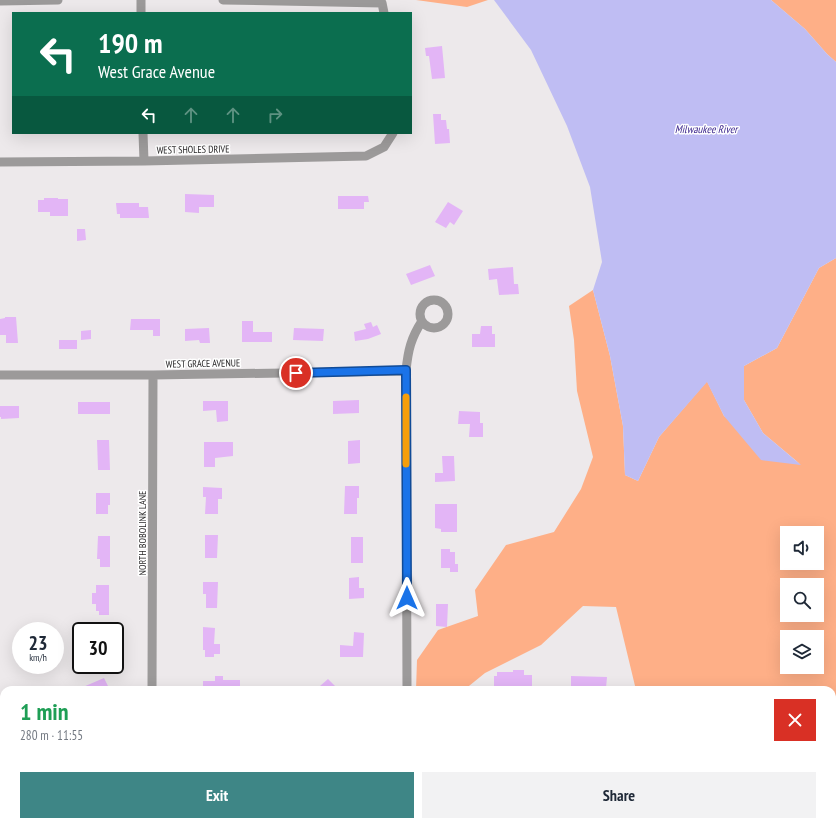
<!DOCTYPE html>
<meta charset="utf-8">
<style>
:root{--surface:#fff;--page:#f2f2f3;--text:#1f2937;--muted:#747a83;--accent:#3e8686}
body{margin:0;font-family:"PT Sans Narrow",sans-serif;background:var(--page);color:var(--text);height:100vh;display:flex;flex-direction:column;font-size:15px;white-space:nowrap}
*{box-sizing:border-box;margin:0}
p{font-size:13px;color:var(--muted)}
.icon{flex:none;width:22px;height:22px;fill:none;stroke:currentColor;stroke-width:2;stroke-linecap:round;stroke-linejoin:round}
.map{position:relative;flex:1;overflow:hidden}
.details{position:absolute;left:0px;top:686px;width:836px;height:140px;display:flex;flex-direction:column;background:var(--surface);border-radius:12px 12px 0 0;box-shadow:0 4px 16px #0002}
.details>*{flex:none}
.top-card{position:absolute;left:12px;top:12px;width:400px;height:122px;border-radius:0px;box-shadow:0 4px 16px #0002;background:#0b6e4f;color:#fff;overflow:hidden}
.controls{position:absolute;left:780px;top:526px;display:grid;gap:8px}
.controls a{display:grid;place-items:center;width:44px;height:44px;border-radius:0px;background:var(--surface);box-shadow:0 4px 16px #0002;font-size:20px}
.speed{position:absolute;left:12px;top:622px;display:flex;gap:8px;font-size:20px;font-weight:700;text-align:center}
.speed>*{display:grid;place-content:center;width:52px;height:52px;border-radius:50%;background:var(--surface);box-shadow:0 4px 16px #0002;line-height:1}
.speed small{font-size:10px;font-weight:400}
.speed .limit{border:2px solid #111;border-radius:6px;background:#fff;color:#111}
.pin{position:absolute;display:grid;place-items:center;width:34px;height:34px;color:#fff;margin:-17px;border:2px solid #fff;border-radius:50%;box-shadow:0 1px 4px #0007}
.me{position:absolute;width:44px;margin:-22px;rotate:0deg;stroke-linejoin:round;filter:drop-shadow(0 0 3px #0008)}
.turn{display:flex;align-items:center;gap:14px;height:84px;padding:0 20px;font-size:18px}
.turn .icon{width:52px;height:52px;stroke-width:2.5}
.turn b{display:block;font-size:28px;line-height:34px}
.lanes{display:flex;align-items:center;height:38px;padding:0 20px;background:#0003;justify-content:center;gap:20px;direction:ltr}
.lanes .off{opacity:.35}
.round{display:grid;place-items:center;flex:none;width:42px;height:42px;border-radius:0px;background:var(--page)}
.summary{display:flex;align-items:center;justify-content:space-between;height:68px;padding:0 20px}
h1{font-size:24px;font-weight:700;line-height:30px;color:#1e9e55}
.button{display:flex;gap:8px;margin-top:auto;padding:8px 20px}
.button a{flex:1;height:46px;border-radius:0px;background:var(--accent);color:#fff;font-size:16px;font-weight:700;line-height:46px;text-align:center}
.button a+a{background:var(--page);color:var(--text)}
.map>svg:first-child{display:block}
</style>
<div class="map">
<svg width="836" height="826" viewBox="0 0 836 826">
<rect width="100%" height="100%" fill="#ede9eb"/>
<path fill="#feaf87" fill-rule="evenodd" d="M416,0h72l-21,7z
M771,0h65v62l-9,-8 -22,-25z
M836,258v471l-4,-1v-38h-196l-20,-83 -33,-1 -42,39 -56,28 -21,17h-48l1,-30 21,-30 40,-14 -3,-26 31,-45 48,-13 27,-43 12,-32 -16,-66 -3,-51 -5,-34 24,-16 17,66 13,70 2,49 13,6 21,-44 48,-56 17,35 76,48 -37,-31 -19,-33v-34l33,-18 42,-80zM787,533h30v30h-30zM787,585h30v30h-30zM787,637h30v30h-30z"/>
<path fill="#bfbdf3" d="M494,0h277l34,29 22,25 9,8v196l-17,10 -42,80 -33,18v34l19,33 38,32 -40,-5 -37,-44 -17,-34 -48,55 -21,44 -13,-6 -2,-49 -13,-70 -17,-66 9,-28 -12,-75 -23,-61 -36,-76z"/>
<path fill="#e3b5f6" d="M442,46l3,32 -13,1 -3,-23h-3l-1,-8z
M433,114h8v6h5l1,9h2l1,14 -15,1z
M185,194l29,1v12h-15v6l-14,-1z
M338,196h30l1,6h-5v7h-26z
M44,198h14v1h10v17h-18v-4h-12v-12h6z
M448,202l15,9 -9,14 -4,-3 -4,6 -11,-6z
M116,203h23v4h9l1,11h-29v-4h-3z
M77,229h8l1,11 -9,1z
M430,265l5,11 -24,9 -5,-11z
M513,267l1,17h4l1,10 -20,1 -2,-16 -8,1 -1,-11z
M5,317h11l2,26h-12v-8h-6v-16l5,-1z
M131,319h29v17h-7v-6h-23z
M242,321h11v11h19v10h-30z
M371,322l2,5 4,-2 4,9 -13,5 -13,2 -1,-9 12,-3 -2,-5z
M481,326h11v8h3v13h-23v-13h8z
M209,328l1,15h-10l-1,-3 -14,1v-12z
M294,328l30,1 -1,12 -30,-1z
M91,330v9l-10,1v-9z
M59,340h18v9h-18z
M359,400v13l-26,1v-13z
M203,401h25v20l-11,1 -1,-12 -13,1z
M78,402h32v12h-32z
M0,406h19v12l-18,1v-2h-1z
M459,411l21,1v11h3v14h-14l1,-13h-12z
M97,440h12l1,30h-12z
M360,440v23l-12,1v-23z
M204,442h29v14l-18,2v9h-11z
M442,456h12l1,25 -20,1v-9h8z
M345,486h14v12h-2v16h-13z
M203,487l19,1v11h-4v15h-13l1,-17h-3z
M96,493h14v12h-2v9h-12z
M435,504h22v28h-16v-3l-6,-1z
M205,535h13l-1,23h-12z
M98,536h12v31h-10v-8h-3z
M351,537h12v26h-12z
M441,549h9v3h5v12h3v8h-8v-4h-9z
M359,577v11h5v10l-15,1v-21z
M203,582h15l-1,26h-11v-14h-3z
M96,585h13v30h-10v-4h-3v-7h-4v-11h4z
M436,604h12l-1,23 -11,-1z
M203,627l12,1 -1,16h6v10h-6v3h-9v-7h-2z
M354,632l10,1 -1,24h-23v-12l13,1z
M513,670h11v5h8v14h-38v-13h3v-4h16z
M215,676h8v4h17v10h-37v-9h12z
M571,676l36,1 -1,11h-11v2h-16v-1l-8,-1z
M104,678l6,12h-34z
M328,679l8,8 -3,3h-9l-4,-4z"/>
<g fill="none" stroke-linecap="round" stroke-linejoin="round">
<path stroke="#9c9a9a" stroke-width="9" d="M141,0v13
M223,0l159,3 2,10
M0,1l58,-1
M143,133l1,28
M0,162l144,-1 222,-5 18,-9 9,-14
M420 314a14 14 0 1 1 28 0a14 14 0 1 1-28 0Z
M0,375h153l253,-4
M152,690l1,-315
M407,690l-1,-319c2,-21 5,-33 16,-50
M0,731h4
M832,745l4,1
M146,826v-4
M407,826v-4"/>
</g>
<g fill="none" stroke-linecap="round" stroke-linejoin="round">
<g stroke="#114b97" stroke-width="10">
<path id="route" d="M296,373l110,-3 1,228"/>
</g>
<use href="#route" stroke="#1a73e8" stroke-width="7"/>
<path stroke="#f59e0b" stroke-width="7" d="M406,397v67"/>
</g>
<g text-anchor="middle" stroke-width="3" stroke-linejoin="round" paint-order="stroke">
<g font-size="10" fill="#292728" stroke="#fff">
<text transform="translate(193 149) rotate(-1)" y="4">WEST SHOLES DRIVE</text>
<text transform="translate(203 363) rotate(-1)" y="4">WEST GRACE AVENUE</text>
<text transform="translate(142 533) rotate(-90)" y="4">NORTH BOBOLINK LANE</text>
</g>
<g font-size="11" font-style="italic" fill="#402b8f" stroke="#fff">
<text x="706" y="133">Milwaukee River</text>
</g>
</g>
</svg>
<div class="controls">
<a><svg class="icon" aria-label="sound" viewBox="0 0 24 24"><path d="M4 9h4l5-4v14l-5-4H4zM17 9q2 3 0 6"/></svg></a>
<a><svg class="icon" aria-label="search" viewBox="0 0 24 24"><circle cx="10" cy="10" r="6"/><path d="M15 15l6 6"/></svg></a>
<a><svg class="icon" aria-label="layers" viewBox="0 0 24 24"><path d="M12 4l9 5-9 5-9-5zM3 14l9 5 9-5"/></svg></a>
</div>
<div class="speed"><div>23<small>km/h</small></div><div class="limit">30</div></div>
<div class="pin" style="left:296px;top:373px;background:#d93025"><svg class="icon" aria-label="arrive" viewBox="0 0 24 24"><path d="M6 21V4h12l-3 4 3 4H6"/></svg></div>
<svg class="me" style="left:407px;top:598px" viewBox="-20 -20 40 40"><path d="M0-17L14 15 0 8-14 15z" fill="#1a73e8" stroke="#fff" stroke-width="4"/></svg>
<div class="top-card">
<div class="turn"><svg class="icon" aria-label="left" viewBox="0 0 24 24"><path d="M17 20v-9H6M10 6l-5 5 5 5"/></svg><div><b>190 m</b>West Grace Avenue</div></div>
<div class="lanes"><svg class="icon" aria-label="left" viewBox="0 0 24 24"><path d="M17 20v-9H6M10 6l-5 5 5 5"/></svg><svg class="icon off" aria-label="ahead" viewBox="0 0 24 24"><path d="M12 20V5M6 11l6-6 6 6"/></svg><svg class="icon off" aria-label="ahead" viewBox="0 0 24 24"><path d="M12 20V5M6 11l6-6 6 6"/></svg><svg class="icon off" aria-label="right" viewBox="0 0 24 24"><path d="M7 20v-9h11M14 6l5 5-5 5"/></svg></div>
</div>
<section class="details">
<div class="summary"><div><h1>1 min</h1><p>280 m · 11:55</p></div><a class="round" style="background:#d93025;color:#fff"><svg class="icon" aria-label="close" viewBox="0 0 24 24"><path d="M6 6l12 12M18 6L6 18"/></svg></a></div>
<div class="button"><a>Exit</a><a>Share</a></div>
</section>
</div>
